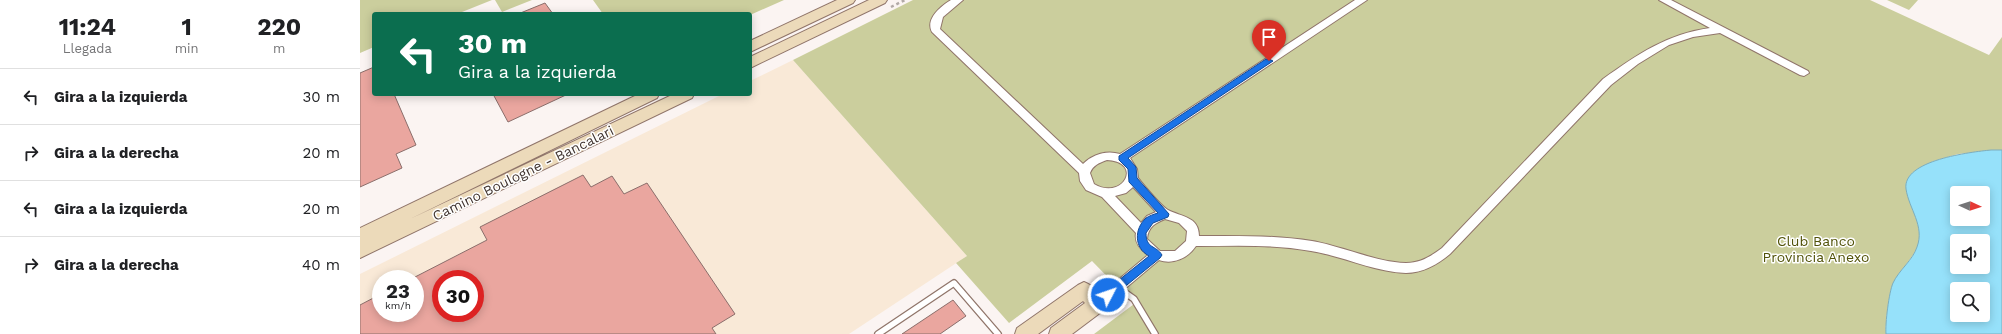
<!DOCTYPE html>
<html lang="es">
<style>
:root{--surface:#fff;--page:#f6f6f6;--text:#202124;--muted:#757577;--line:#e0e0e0}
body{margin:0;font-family:"Work Sans",sans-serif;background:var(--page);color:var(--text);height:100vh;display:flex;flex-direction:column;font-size:15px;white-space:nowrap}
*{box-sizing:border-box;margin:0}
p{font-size:13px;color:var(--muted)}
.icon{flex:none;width:22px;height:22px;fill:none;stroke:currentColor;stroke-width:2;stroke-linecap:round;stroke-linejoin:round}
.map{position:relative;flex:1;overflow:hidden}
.sheet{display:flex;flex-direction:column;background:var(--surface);width:360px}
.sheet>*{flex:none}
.banner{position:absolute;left:12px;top:12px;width:380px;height:84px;border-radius:4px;box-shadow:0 2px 10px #0003;background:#0b6e4f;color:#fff;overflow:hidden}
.needle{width:26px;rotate:93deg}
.fabs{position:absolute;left:1590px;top:186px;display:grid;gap:8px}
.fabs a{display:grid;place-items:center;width:40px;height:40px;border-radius:4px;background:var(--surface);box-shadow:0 2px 10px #0003;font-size:20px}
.speed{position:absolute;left:12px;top:270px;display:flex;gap:8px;font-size:20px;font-weight:700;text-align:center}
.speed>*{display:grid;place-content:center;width:52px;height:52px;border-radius:50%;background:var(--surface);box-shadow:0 2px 10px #0003;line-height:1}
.speed small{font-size:10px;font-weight:400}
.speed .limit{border:6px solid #d22;background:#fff;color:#111}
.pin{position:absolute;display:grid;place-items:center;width:34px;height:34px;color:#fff;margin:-41px -17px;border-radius:50% 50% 50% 0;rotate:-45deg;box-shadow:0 0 4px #0007}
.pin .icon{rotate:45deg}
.me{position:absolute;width:44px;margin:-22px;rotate:49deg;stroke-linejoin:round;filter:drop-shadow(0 0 3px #0008)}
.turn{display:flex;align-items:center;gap:14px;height:84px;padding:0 20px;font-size:18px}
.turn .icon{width:52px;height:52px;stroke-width:2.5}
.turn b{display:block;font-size:28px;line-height:34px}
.eta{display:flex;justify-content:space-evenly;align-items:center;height:68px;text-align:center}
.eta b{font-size:24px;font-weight:700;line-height:28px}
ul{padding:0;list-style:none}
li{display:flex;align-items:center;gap:12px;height:56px;padding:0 20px;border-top:1px solid var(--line)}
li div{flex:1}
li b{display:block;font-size:15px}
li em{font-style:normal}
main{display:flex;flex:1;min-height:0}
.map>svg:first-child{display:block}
</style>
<main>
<section class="sheet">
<div class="eta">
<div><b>11:24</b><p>Llegada</p></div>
<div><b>1</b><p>min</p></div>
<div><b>220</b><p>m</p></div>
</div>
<ul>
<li><svg class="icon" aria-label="left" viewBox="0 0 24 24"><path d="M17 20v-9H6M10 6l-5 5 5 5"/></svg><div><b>Gira a la izquierda</b></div><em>30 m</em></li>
<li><svg class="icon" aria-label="right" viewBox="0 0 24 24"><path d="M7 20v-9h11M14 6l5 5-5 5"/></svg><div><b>Gira a la derecha</b></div><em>20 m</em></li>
<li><svg class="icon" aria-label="left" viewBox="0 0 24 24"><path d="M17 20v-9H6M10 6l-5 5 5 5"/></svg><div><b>Gira a la izquierda</b></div><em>20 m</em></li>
<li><svg class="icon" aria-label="right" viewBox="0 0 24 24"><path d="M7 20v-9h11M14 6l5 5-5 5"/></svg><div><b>Gira a la derecha</b></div><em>40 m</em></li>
</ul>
</section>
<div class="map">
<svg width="1642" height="334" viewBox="0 0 1642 334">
<rect width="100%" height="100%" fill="#fbf4f2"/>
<path fill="#f9e9d7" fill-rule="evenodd" d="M433,60l174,196 -118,78h-489v-60l363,-180h27v-13zM21,279h34v34h-34zM81,279h34v34h-34z"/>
<path fill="#cbce9d" d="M0,0h132l-35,14h-83v33l-14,6z
M135,0h37l-30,12z
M233,0h191l-34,15 -147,-1z
M553,0h957l119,55 13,-18v113l-44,4 -24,7 -28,27c5,16 15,34 14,50 -2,17 -20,30 -26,45 -5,9 -9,41 -8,51h-792l40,-30 -42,-43 -83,62 -53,-60 11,-7 -174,-196z
M1527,0h31l-9,10z"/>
<path fill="#96e1fa" stroke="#7cadbd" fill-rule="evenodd" d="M1631,150h11v184h-116c-1,-10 3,-42 7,-51 6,-13 20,-23 24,-36 8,-21 -8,-38 -11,-58 -4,-29 65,-37 85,-39zM1597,193h26v26h-26zM1597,241h26v26h-26zM1597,289h26v26h-26z"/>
<path fill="#eaa69f" stroke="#8b6e6b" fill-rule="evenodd" d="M185,3l8,11h-35z
M14,67v27h20l22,51 -20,9 6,14 -42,19v-114z
M133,94h75l-60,28z
M223,175l8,12 21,-11 12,18 23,-11 88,131 -23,14 4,6h-356v-29l21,-11v19h34v-36l72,-37 -7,-13zM81,279h34v34h-34z
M593,300l13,16 -26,18h-38z"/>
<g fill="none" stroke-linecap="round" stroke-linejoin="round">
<g stroke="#90756a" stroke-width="8">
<path id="lane" d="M757,287l17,12 21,35
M518,334l76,-51 44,51"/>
</g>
<g stroke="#90756a" stroke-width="2">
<path id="street" d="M591,0h12l-20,17 -3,12 143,135c10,-10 24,-14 37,-10l235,-154h12l-237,158 7,11 1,9c6,7 23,28 30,32 13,7 31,6 31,26 38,0 75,-1 113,5 30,5 63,21 94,22 15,0 25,-7 36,-15l161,-169c35,-25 64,-45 107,-51l-51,-28h12l137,71 1,2 -5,3 -4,-1 -80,-42 -27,4 -24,8 -31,19 -27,21 -161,169c-12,10 -27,19 -44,19 -32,-1 -63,-17 -95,-22 -38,-7 -76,-5 -115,-5 -8,12 -23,19 -37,14l-57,48 -4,1 -4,-1 -2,-4 2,-4 54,-45c-7,-5 -14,-12 -12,-22l-34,-36 -16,-7 -6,-9 -1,-8 -147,-141c-7,-13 9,-26 19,-32zM747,160c37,2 16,41 -13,24l-4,-11c3,-8 9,-10 17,-13zM773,187l23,25 -9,4 -6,7 -26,-27 11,-3zM805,219l14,4 8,8 -1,10 -11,10h-15l-13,-12c1,-12 8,-16 18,-20z"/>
</g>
<g stroke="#90756a" stroke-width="2">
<path id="secondary" d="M477,0h18l-2,3 -103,49v-11z
M509,0h18l-2,3 -135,65v-11z
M279,94h20l-2,4 -247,121 264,-125h20l-2,4 -332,160v-30z
M724,282c10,4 19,13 23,22l-3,6 -32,24h-23l2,-6 34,-25 -2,-2 -45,33h-23l2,-6 61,-43z"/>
</g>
<path stroke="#b2a9a6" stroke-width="2.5" stroke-dasharray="3 3" stroke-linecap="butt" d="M531,7l14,-7"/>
<use href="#lane" stroke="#fff" stroke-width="5.5"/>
<use href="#street" fill="#fff" fill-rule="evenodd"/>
<use href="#secondary" fill="#ecdaba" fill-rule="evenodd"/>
</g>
<path fill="#1a73e8" stroke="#114b97" d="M906,59h3l4,2 -145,97 8,9 1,11 32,36 -1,3 -15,6 -7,10c0,16 10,12 16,22l-2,3 -49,40h-7l-1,-3 1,-3 45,-36c-15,-8 -15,-27 -3,-38 3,-2 8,-4 12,-5l-29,-31 -1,-13 -9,-9v-4z"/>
<g text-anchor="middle" stroke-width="3" stroke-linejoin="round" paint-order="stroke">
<g font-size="14" fill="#413530" stroke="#fff">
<text transform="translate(163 173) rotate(-26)" y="5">Camino Boulogne - Bancalari</text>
</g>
<g font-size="14" fill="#515208" stroke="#fff">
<text x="1456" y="246">Club Banco<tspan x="1456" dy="16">Provincia Anexo</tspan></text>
</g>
</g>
</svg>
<div class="fabs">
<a><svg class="needle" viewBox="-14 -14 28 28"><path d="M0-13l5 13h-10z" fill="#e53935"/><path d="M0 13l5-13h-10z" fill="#757577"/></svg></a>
<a><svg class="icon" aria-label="sound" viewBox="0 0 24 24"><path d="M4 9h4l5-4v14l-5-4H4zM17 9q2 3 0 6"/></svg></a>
<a><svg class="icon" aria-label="search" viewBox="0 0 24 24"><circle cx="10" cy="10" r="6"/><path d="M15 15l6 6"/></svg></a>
</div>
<div class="speed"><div>23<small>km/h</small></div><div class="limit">30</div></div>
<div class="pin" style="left:909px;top:61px;background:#d93025"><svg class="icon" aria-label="arrive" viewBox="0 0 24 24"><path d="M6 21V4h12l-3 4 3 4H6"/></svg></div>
<svg class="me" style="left:748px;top:295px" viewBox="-20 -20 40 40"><circle r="17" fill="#1a73e8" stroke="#fff" stroke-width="3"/><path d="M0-11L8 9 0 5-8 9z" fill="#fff"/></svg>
<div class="banner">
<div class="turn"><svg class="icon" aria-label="left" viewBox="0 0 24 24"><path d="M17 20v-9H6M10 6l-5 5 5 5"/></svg><div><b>30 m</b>Gira a la izquierda</div></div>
</div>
</div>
</main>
